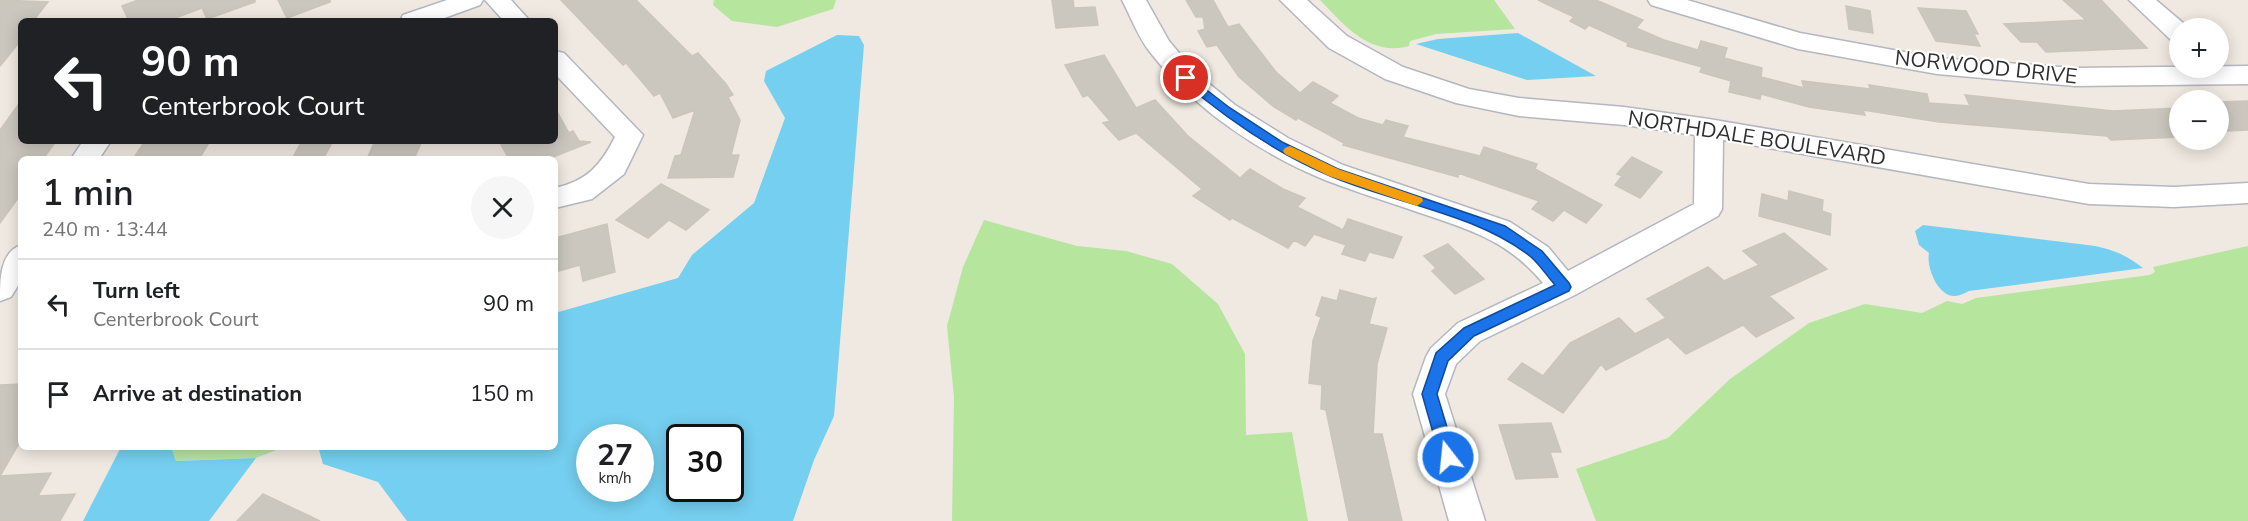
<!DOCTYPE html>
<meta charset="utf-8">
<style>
:root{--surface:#fff;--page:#f6f6f6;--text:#202124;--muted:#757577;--line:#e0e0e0}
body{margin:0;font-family:"Nunito Sans",sans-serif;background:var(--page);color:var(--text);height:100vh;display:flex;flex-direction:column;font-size:22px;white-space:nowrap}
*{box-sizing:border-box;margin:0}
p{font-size:20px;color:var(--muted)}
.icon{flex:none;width:33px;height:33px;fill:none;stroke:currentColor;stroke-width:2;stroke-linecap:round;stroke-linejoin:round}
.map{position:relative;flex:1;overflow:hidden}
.panel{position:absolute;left:18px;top:156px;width:540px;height:294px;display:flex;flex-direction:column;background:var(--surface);border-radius:9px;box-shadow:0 3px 15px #0003}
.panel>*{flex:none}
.top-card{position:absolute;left:18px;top:18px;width:540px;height:126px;border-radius:9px;box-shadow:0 3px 15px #0003;background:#202124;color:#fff;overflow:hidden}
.buttons{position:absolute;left:2169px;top:18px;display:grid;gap:12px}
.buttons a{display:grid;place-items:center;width:60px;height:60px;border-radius:50%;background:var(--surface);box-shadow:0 3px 15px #0003;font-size:30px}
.speed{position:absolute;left:576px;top:424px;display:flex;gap:12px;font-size:30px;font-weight:700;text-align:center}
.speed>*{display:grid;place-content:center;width:78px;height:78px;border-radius:50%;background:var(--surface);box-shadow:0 3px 15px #0003;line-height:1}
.speed small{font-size:15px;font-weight:400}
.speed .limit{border:3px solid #111;border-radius:9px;background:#fff;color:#111}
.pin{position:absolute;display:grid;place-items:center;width:51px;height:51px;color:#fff;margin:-26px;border:3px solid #fff;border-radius:50%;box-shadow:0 2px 6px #0007}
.me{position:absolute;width:66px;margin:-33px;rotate:344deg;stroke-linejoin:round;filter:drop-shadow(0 0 4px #0008)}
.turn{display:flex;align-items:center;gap:21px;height:126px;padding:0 24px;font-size:27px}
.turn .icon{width:78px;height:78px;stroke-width:2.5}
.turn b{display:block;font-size:42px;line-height:51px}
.round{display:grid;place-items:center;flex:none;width:63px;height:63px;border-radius:32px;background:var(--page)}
.head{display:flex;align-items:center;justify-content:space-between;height:102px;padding:0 24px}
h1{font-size:36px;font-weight:600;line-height:45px}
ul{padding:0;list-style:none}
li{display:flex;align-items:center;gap:18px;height:90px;padding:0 24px;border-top:2px solid var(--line)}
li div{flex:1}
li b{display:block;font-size:22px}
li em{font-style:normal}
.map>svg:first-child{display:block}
</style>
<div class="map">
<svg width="2248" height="521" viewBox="0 0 2248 521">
<rect width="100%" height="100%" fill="#efe9e1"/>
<path fill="#b6e59e" d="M714,0h122l-3,9 -56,18 -45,-6 -19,-16z
M1320,0h174l21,29 -79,5 -26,7 -1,5c-39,11 -65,-21 -89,-46z
M984,220l93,26 49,5 46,13 46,40 27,50 1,81 46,-3 16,89h-356l2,-124 -7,-71 16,-59z
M2248,246v275h-652l-20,-52 92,-31 62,-59 79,-56 56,-19 57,9 25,-12 15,3 14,-6 174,-23 5,-3 -2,-5z
M171,447h113l-28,11 -80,3z"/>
<path fill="#75cff0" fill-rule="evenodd" d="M1518,33l78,43 -69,4 -111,-36 22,-5z
M837,35l22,1 5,9 -30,371 -20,44 -21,61h-386l-29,-39 -55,-18 -4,-14 7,-3h229v-134l123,-35 14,-23 62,-52 31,-85 -21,-37 2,-10zM590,438h50v51h-50zM680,438h50v51h-50z
M1923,225l172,21c20,4 32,10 48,22l-174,23c-4,2 -10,5 -14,5 -17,1 -29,-29 -26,-43l-10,-8 -4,-14z
M121,447h50l5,14 80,-3 -47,63h-126z"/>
<path fill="#cbc7bf" stroke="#cbc5ba" stroke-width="1.5" d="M0,0l48,2 -15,19h-12v19l-21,26z
M138,0h117v2l-48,17 -5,-11 -35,13h-38l-7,-15z
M278,0h52v2l-43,16z
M561,0h75l56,56 6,-3 28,31 7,11 -5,2 12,23 -9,35h8l-6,22 -65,1 7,-22 6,-1 14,-45 -22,8 -13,-25 -6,3 -28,-33 -3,2z
M1052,0h21l1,8 21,-1 3,18 -42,3z
M1186,0h27l15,27 11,-3 37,48 24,21 13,-11 25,14 -8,7 28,15 25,7 3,-5 22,6 -5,11 77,19 4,-9 53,17 -2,5 67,36 -16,18 -22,-13 -11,11 -21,-12 7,-8 -81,-28v4l-115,-32 1,-2 -46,-25 -2,2 -22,-13 -35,-30 -22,-32 -10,2 -9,-16 7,-2 -2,-12h-7z
M1538,0h58l47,20 -7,8 28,12 34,10 3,-9 26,7 -3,10 38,10 -1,9 43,11 -2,-7 68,8 -1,-4 58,9 2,9 41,3 -5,-11 148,16 67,-3v29l-69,3 -4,-4 -168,-14 -76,-12 2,5 -56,-8 -48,-13 -1,5 -31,-7 2,-11 -31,-9 2,-5 -75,-21 1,-3 -39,-18 -4,4 -15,-8 4,-4z
M2063,0h38l46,48 -101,4 -9,-10h-16l-17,-18 82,-4z
M1846,6l24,5 3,22 -24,-4z
M1918,8l48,3 12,23h-4l6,12 -44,-5z
M1104,55l32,53 19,-8 33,36 52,42 10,-9 33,20 22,9 -8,9 46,23 5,-11 54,18 -9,21 -24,-6 -4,9 -23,-7 4,-9 -32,-11 -9,12 -11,-6 -6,8 -56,-30 -2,2 -37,-24 9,-7 -66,-56 -17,7 -16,-17 7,-2 -22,-26 -5,2 -18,-32z
M21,101v40h35l-13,18h-22v35l-21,29v-93z
M2248,101v29l-23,1 -7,-7v-22z
M555,108l14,25 4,-2 6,10 12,1 -43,17h-39l-10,-18h56z
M145,141h65l-11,18h-66z
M302,141h31l-10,18h-31z
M375,141h47l-8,18h-47z
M1632,157l30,15 -22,26 -25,-13 7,-9 -5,-2z
M661,184l48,26 -23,20 -17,-10 -21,18 -32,-18z
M1789,191l34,9 -1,11 9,3 -1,21 -71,-19 3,-22 26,7z
M607,224l8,48 -32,9 -3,-16 -25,7v-34z
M1784,233l43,36 -58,27 25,22 -38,19 -13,-12 -57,29 -18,-17 -62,33 -5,-6 -38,49 -55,-34 14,-16 21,13 27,-33 49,-25 16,16 31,-16 -19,-19 61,-32 16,14 35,-16 -16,-14z
M1448,244l36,35 -29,15 -23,-23 4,-3 -12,-12z
M1340,290l33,9 3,-1 -7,26 18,4 -10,36 -4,70h9l20,87h-53l-23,-111 -5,-1 1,-24 -13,-2 4,-42 8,-24 -5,-2 6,-18 15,4z
M21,384v56l-21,36 51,-3 -13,23 37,-2 -15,27h-60v-136z
M1551,423l10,29h-11l8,25 -42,2 -17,-54z
M263,494l57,27h-83z"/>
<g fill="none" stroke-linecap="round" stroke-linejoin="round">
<g stroke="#b4b7c1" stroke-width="3">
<path id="minor" d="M447,0h36l-3,5 -44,16h-36l3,-6z
M485,0h26l19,21h-26z
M1122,0h24l23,41 26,31 40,33 53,33 55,27 167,57 38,25 20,24 126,-67 1,-69 -71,-10 -105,-9 -63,-13 -71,-24 -56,-31 -49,-48h27l40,36 56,31 66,22 50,9 105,9 85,12 380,65 85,3 74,-4v20l-74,4 -85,-3 -366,-64 -1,69 -4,7 -143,79 -95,46 -24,23 -11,30 40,127h-36l-36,-127 13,-37 5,-9 27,-25 85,-40c-39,-47 -81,-55 -137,-75 -27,-9 -55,-18 -81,-28 -66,-27 -132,-72 -175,-128 -12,-15 -19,-35 -28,-52z
M1648,0h39l113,33 137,25 138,10 173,-2v18l-173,2 -138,-12 -139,-25 -147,-44z
M2129,0h27l33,28h-9v14l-9,-2z
M555,51l9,2 79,82 -19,39 -32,25 -37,9v-20c32,-7 46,-23 60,-51l-60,-63z
M83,141h28l-12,18h-28z
M21,245v36l-10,16 -11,4c0,-23 0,-48 21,-56z"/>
</g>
<use href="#minor" fill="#fff" fill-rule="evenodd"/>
</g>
<path fill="#1a73e8" stroke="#114b97" stroke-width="1.5" d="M1186,74l44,34 52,34 56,27 167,57 37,25 27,32 2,4 -2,4 -95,45 -26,25 -11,33 19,63 -3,5 -5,2 -6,-2 -2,-5 -18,-63 14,-41 28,-25 91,-43c-8,-9 -15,-20 -24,-28 -55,-44 -139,-54 -203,-82 -54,-23 -101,-56 -146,-94v-6z"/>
<path fill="#f59e0b" d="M1290,146l48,23 84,29 1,3 -6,5 -88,-30 -44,-22 -2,-3 2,-3z"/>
<g text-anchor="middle" stroke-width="4.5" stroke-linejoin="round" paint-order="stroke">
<g font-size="21" fill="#2e2e2e" stroke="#fff">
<text transform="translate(1986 67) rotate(6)" y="7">NORWOOD DRIVE</text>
<text transform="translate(1757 138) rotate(9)" y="7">NORTHDALE BOULEVARD</text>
</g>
</g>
</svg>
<div class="buttons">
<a>+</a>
<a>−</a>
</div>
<div class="speed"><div>27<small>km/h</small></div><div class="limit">30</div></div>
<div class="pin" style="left:1186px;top:78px;background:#d93025"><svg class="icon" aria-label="arrive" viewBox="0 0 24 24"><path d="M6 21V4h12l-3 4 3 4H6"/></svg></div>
<svg class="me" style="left:1448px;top:457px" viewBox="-20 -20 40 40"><circle r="17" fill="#1a73e8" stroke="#fff" stroke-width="3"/><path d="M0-11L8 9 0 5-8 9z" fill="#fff"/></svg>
<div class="top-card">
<div class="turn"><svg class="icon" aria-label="left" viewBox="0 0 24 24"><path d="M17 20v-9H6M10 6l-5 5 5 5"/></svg><div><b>90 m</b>Centerbrook Court</div></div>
</div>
<section class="panel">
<div class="head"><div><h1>1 min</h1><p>240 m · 13:44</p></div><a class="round"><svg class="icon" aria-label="close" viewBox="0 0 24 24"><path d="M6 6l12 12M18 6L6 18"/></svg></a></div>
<ul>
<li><svg class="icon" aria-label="left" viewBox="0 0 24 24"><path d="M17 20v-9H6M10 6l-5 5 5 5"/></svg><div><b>Turn left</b><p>Centerbrook Court</p></div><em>90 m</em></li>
<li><svg class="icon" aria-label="arrive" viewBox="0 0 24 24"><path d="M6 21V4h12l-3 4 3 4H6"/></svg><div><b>Arrive at destination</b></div><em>150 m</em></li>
</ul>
</section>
</div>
